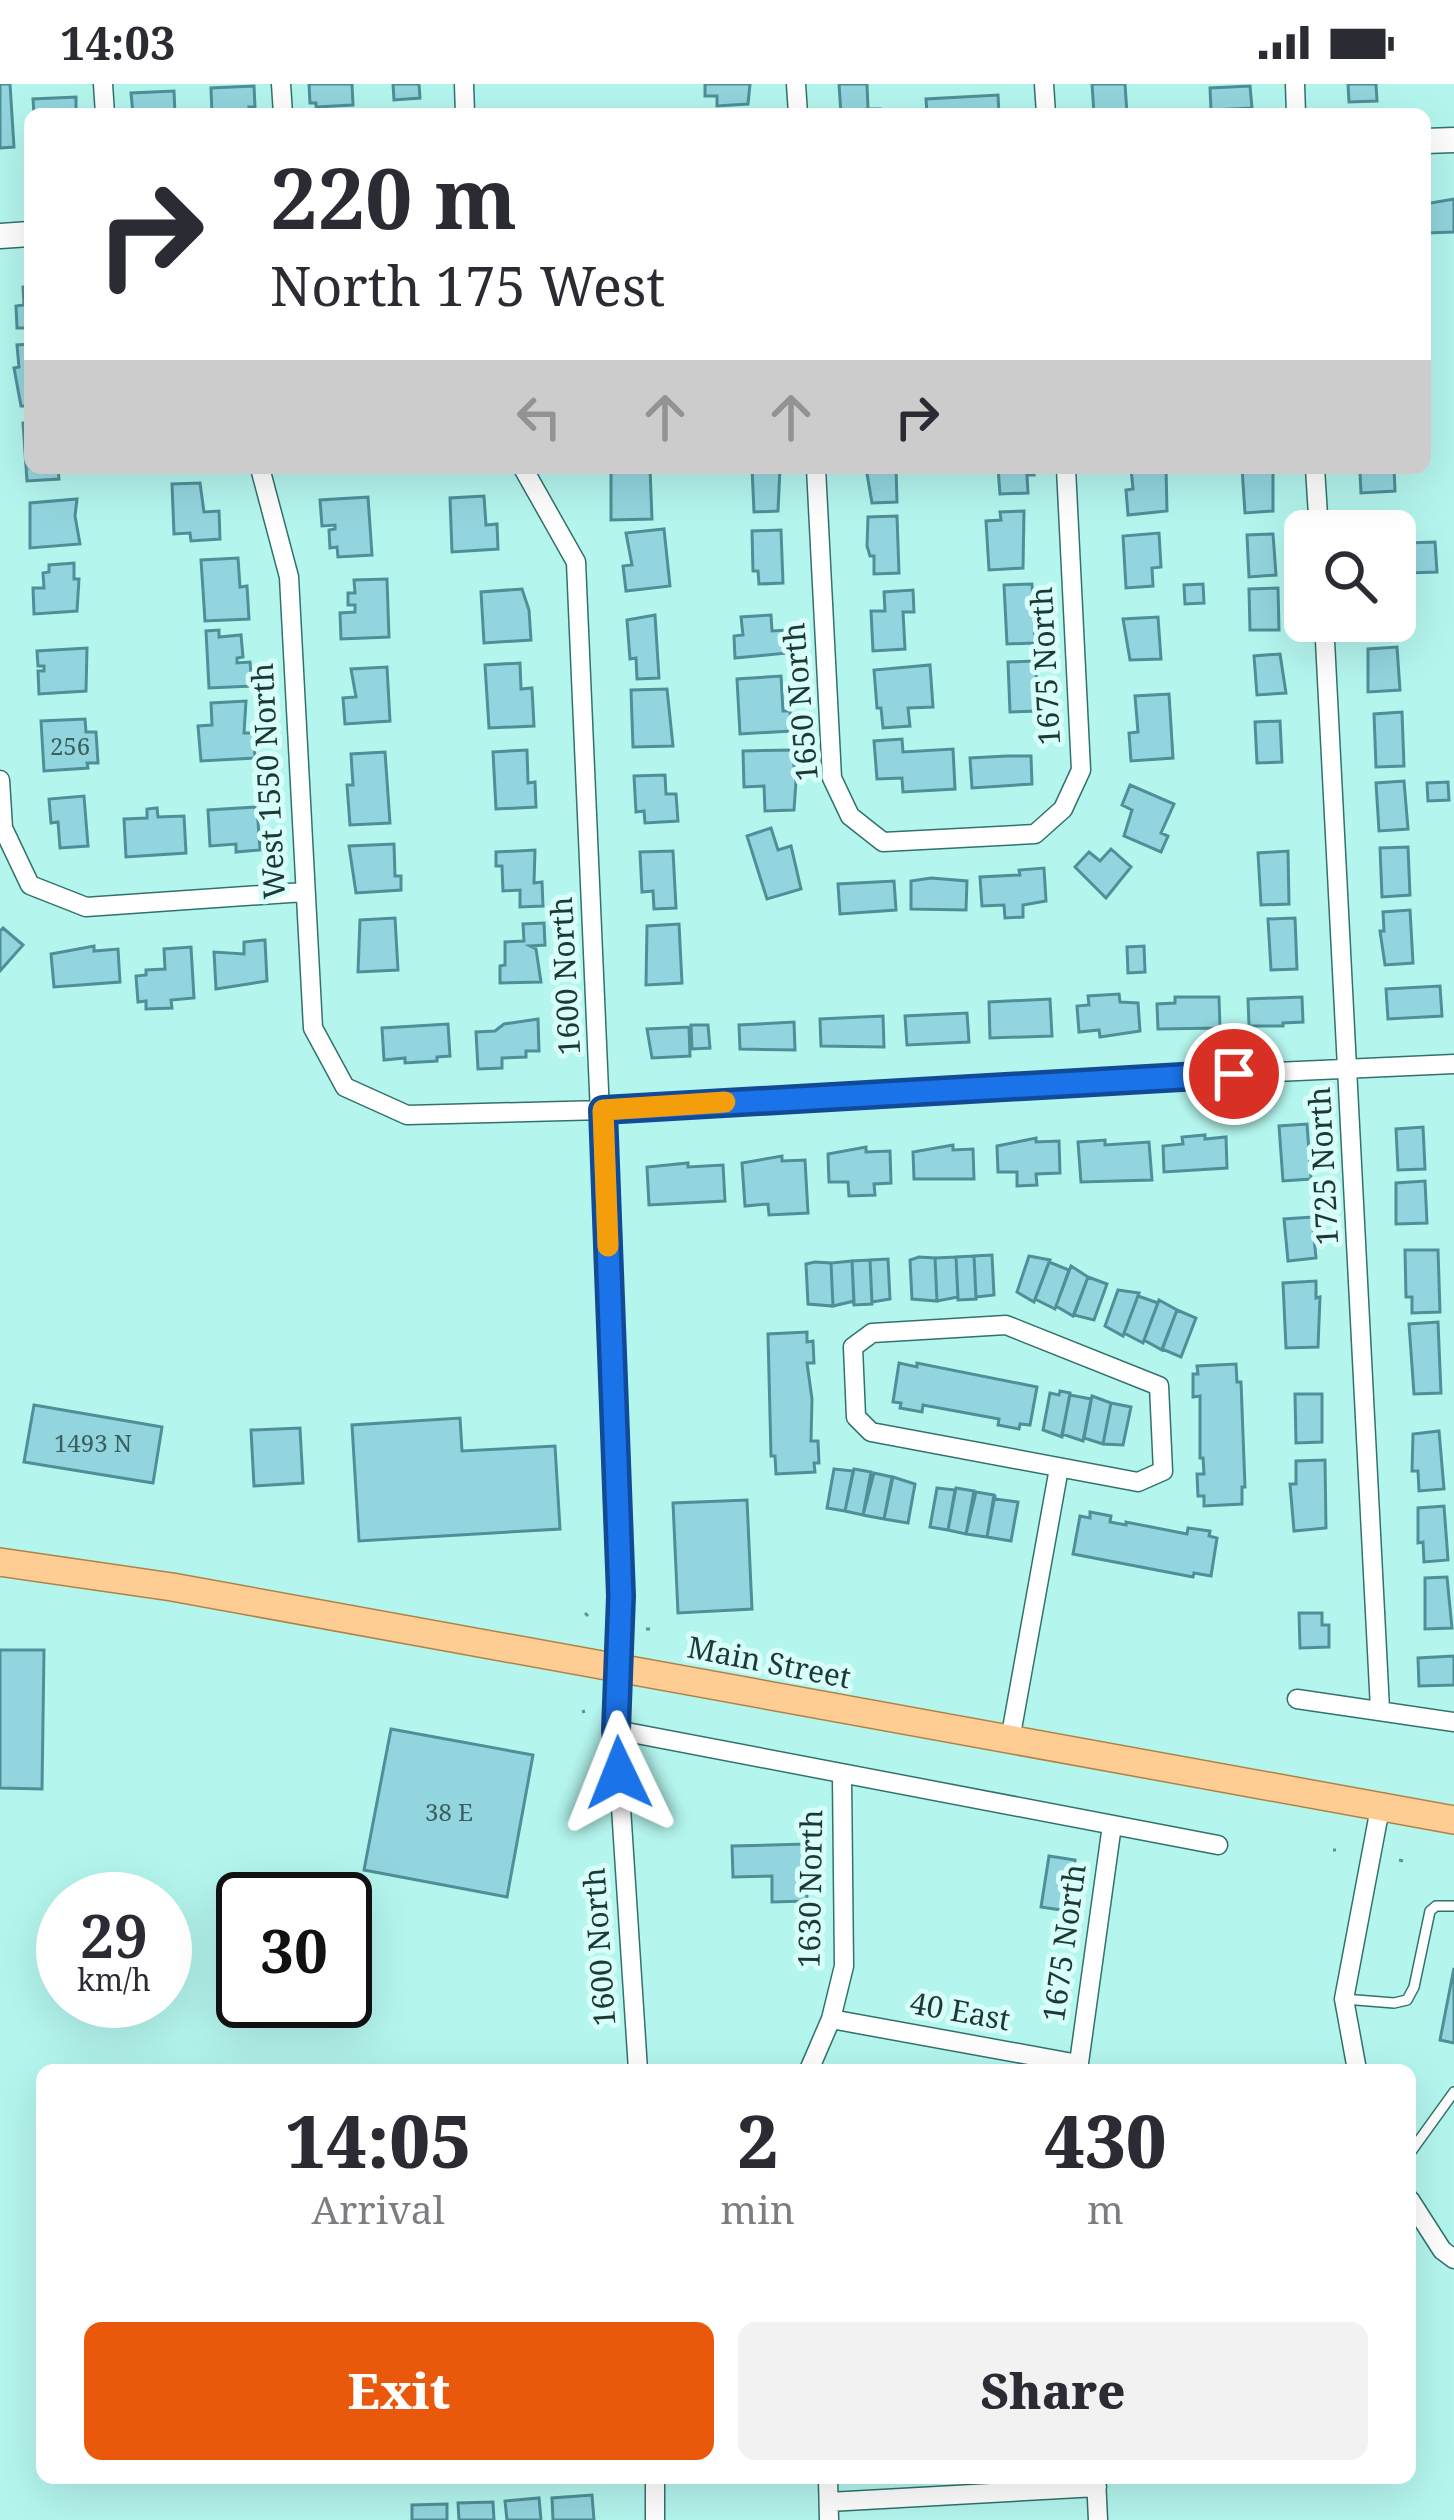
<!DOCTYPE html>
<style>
:root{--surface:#fff;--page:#f2f2f3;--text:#2b2b33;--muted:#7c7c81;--accent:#ea580c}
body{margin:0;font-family:"Noto Serif",serif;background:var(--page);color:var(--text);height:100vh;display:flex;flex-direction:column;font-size:45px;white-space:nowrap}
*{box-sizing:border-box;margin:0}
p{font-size:39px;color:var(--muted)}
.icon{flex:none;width:66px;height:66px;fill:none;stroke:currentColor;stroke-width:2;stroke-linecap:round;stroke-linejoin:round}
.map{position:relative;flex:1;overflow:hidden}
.panel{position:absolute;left:36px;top:1980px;width:1380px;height:420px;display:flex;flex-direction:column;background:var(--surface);border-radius:18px;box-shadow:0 12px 48px #0002}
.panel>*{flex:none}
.guide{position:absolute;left:24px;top:24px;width:1407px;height:366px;border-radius:18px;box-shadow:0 12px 48px #0002;background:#fff;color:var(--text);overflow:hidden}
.buttons{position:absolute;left:1284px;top:426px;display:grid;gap:24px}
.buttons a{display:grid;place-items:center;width:132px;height:132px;border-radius:18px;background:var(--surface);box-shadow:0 12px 48px #0002;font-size:60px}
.speed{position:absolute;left:36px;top:1788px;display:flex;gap:24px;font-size:60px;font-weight:700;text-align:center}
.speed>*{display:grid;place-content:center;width:156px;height:156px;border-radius:50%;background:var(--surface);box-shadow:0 12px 48px #0002;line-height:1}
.speed small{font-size:30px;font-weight:400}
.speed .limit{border:6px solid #111;border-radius:18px;background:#fff;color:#111}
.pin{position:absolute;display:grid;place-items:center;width:102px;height:102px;color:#fff;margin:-51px;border:6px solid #fff;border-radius:50%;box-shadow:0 3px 12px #0007}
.me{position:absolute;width:132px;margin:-66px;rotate:358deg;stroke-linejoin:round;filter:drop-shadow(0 0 9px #0008)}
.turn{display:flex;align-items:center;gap:42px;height:252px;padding:0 48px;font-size:54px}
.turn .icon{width:156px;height:156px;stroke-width:2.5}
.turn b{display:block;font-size:84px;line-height:102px}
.lanes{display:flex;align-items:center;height:114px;padding:0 48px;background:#0003;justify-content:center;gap:60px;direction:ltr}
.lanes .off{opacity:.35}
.eta{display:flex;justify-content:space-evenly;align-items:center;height:204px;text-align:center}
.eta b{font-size:72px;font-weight:800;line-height:84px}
.cta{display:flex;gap:24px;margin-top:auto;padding:24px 48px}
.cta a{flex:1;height:138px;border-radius:18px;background:var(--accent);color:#fff;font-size:48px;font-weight:800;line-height:138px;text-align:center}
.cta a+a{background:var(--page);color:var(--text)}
.status{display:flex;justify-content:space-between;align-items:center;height:84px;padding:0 60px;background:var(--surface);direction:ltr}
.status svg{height:33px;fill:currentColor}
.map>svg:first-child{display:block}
</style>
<div class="status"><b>14:03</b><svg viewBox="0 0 49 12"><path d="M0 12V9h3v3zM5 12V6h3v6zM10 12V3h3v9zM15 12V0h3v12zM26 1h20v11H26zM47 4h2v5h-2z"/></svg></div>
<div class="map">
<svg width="1454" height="2436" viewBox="0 0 1454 2436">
<rect width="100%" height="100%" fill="#b4f6ee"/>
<path fill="#93d5de" stroke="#4f8f98" stroke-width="3" d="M0,0h10l4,63 -14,1z
M309,0h43l1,21 -37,2v-4h-6z
M393,0h26l1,14 -26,2z
M705,0h45l-2,20 -31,2v-10h-12z
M839,0h28l1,25h12v5h-39z
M1092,0h33l2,30h-33z
M1348,0h28l1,17 -28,1z
M254,2l1,21h-6l1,5 -38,2 -1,-26z
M1250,2l2,22 -41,2 -1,-22z
M174,7l1,23h-42l-2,-21z
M998,11l1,19h-72l-1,-15z
M76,13v17h-42l-1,-15z
M1454,115v33l-27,1 -2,-29z
M30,202v42h-13l-1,-22 8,-1 -1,-18z
M30,260v62h-9l-7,-38 5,-1 -2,-22z
M30,338v46h28l1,11 -32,2 -4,-58z
M611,384h39l2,51 -41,1z
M752,384h28l-2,43 -24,1z
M866,384h30l1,34 -25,1z
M998,384h35l1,7h-7l1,18 -28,1z
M1131,384h35l1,43 -39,4 -2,-25 7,-1z
M1242,384h31v43l-28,2z
M1367,384h27l1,23 -34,2 -1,-21z
M200,399l4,29 15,-1 1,28 -29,2 -1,-8 -16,1 -2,-50z
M484,412l2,29 11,-1 1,25 -46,3 -2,-54z
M368,413l4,58 -34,2 -1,-10 -7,1 -1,-18 6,-1v-4l-13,1 -2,-26z
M77,415l-2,17 5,28 -50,4v-45z
M1024,427l-1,57 -34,2 -3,-49 15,-1 -1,-8z
M897,432l2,57 -25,1v-18h-4l-3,-10 1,-29z
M1387,432l1,15h-27l-1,-14z
M664,445l6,57 -44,5 -3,-25 9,-1 -6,-32z
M781,446l2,53 -24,1 -1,-13h-5l-1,-40z
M1159,449l2,34 -9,1 1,18 -27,2 -3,-52z
M1273,450l3,41 -27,2 -2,-42z
M1435,458l2,30 -29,1 -1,-30z
M238,474l2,29 7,-1 2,33 -44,2 -4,-61z
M74,479v16h5l-2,32 -43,3 -1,-26h11l-1,-15 6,-1v-7z
M387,495l2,58 -48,2 -1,-26 15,-1v-7h-7v-12h7l-1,-13z
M1395,498l3,50 -29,2 -1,-13h27z
M1032,500l3,59 -28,1 -3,-59z
M1203,500l1,19 -19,1 -1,-19z
M1278,504l1,42h-29l-1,-41z
M522,505l7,21 2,30 -47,3 -3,-51z
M913,506l1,22h-11l2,37 -32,2 -2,-40h14l-1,-19z
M655,531l4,63 -22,1 -1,-21 -6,1 -3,-39z
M771,531l1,16 14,-1 1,23 -52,5 -1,-22 9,-1 -2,-18z
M1158,533l3,42 -31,1 -7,-41z
M219,546v7l22,-2 2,22 -6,1v5l13,-1 2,24 -43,2 -3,-57z
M1397,563l3,43 -32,2v-43z
M87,564l-1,43 -47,3 -1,-23h6v-5h-6l-1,-15z
M1280,570l6,39 -29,2 -3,-39z
M1035,577l4,50 -29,1 -2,-50z
M520,579l1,26 11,-1 2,38 -45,2 -4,-63z
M930,581l3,42 -25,1 2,18 -27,2 -2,-20h-4l-3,-38z
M387,583l3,54 -45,3 -2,-26 13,-1 -5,-28z
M781,592l2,35h7l1,20 -51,3 -3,-55z
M667,605l6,57 -40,1 -2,-57z
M1169,610l4,64 -42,3 -2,-28 9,-1 -3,-36z
M246,617l-2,32h9l2,25 -54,3 -3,-35 14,-1 -1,-22z
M1402,628l2,54 -28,1 -2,-53z
M85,635l1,13h10l2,31h-11l1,5 -44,3 -3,-50z
M1280,637l2,41 -25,1 -2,-41z
M902,655l1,13 50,-3 2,40 -52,3 -1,-14 -25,1 -3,-38z
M527,666l1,33 7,-1 1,25 -40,2 -3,-57z
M792,666l4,31 -2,29 -29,1 -1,-25 -20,1 -1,-36z
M385,668l5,71 -40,2 -3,-40h6l-2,-31z
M1007,672h24l1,28 -60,4 -2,-30z
M665,691l1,19h10l2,27 -33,2 -1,-12 -8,1 -2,-36z
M1404,697l4,48 -29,2 -3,-48z
M1448,698l1,18 -21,1 -1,-18z
M1130,701l44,19 -13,29 7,3 -7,16 -37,-16 8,-26 -10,-5z
M84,712l4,50 -28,2 -2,-26 -7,1 -2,-24z
M257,723l3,43 -24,2v-8l-26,2 -2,-36z
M157,724l1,9 26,-1 2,37 -60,4 -2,-38 23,-1v-9z
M771,744l7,22 13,-4 10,43 -34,10 -20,-63z
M394,760l1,32h6v14l-45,3 -7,-47z
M1408,763l2,48 -28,2 -2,-49z
M1111,765l20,18 -25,31 -31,-31 14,-15 11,9z
M535,766l-1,33 8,-1 1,24 -23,1v-17l-17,1 -1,-25h-6v-14z
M673,767l3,57 -22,1 -1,-18 -11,1 -2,-40z
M1288,767l1,53 -28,1 -3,-52z
M1044,784l2,33 -23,4v12l-18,1 -1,-13 -22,1 -2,-29 40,-2 -1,-5z
M931,794l36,3 -1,29 -55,-1v-28z
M894,797l2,29 -56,4 -2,-30z
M1410,826l3,53 -28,2 -5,-34h4l-1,-19z
M395,834l3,52 -40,2 2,-52z
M1295,834l2,51 -26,1 -3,-51z
M544,839l1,22 -15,1 6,3 5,33 -41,1v-17l5,-1v-23l19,-1 -1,-17z
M679,840l3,59 -36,2 1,-59z
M3,844l20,17 -23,26v-40z
M265,856l2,41 -51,8 -2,-37 30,2v-12z
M94,862v5l24,-2 2,33 -66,5 -3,-33z
M1144,862l1,26 -17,1 -1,-26z
M191,863l3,51 -23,2 1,8 -26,1v-8l-8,1 -2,-26 10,-1v-5l19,-1 -1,-20z
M1440,902l2,30 -54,3 -2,-30z
M1119,910l1,8 18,1 2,28 -40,6 -1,-7 -20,2 -2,-26 12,-1 -1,-9z
M1175,913h44l1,31 -62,1 -1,-25 18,-1z
M1302,913l1,25 -20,1v3h-34l-1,-27z
M1050,915l2,37 -62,2 -1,-36z
M967,929l2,29 -62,3 -2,-29z
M883,932l1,31 -63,-1 -1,-27z
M538,935l1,32h-13v6l-24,1v10l-24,1 -2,-37 19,-1 9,-7z
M794,938l1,28 -55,-1 -1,-24z
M448,940l2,32 -13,1v4l-32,2v-5l-21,2 -2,-32z
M691,941h17l2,23 -18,1z
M689,943l1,29 -38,2 -5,-29z
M1307,1040l4,55 -28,2 -4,-55z
M1423,1043l2,42 -27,1 -2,-41z
M1205,1051v4l21,-2 1,31 -63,4 -1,-26 20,-2 -1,-7z
M1036,1054v4l23,-1 1,32 -24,1 1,11 -20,1v-14h-19l-1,-26z
M1105,1056v5l44,-3 3,38 -71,2 -3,-40z
M953,1061v5l20,-1 1,30h-60l-1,-27z
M866,1063v5l24,-1 1,32 -17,1 1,11 -26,1 -1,-14h-19l-1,-28z
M782,1072v5l23,-1 3,53 -39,2 -1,-11 -23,2 -3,-43z
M688,1079v4l35,-2 2,36 -76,4 -2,-38z
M1425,1097l2,42 -31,1v-41z
M1312,1133l4,41 -28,3 -4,-42z
M1405,1166h33l2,62 -28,1v-16h-6z
M992,1171l2,40 -18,2 -2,-41z
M974,1172l2,43 -18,1 -2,-43z
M1029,1172l21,4 -16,42 -17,-10z
M919,1173l16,1 2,43 -25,-2 -2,-39z
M956,1173l2,40 -21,4 -2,-43z
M888,1175l2,40 -18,3 -2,-42z
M870,1176l2,44 -18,1 -2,-44z
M852,1177l2,40 -21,5 -2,-43z
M815,1178l16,1 2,43 -25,-2 -2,-40z
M1049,1178l20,8 -14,39 -20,-10z
M1071,1182l17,11 -15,39 -17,-10z
M1088,1193l19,7 -13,36 -20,-5z
M1316,1197v17l4,-1 -2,50 -32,1 -3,-65z
M1118,1206l21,3 -16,43 -18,-10z
M1138,1212l20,7 -15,40 -19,-10z
M1159,1216l18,10 -15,40 -18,-10z
M1177,1226l19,8 -15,39 -19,-8z
M1438,1238l3,71 -27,1 -5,-70z
M807,1248v10l6,-1 1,22h-7l5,36 -1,42h7l1,22h-5l1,9 -39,2 -1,-18h-4l-3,-122z
M899,1279l18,4v-4l120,24 -7,38 -10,-1 -1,5 -21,-4 1,-6 -76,-14 -1,7 -22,-4 1,-5 -8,-1z
M1236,1280l1,18h4l4,105h-3v17l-38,2v-10h-6l-1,-22h7l-1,-16h-3v-62l-7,1v-23h5l-1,-8z
M1060,1307l10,2 -8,44 -19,-7 7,-37 9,2z
M1295,1310h27v48l-26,1z
M1070,1311l21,4 -8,42 -21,-7z
M1092,1312l19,7 -8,41 -19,-6z
M1111,1319l20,4 -8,38 -20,-1z
M34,1321l128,22 -9,56 -129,-21z
M460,1334l2,33 93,-5 5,83 -201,12 -7,-116z
M300,1344l3,55 -49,3 -3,-56z
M1439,1347l5,58 -25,2 -1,-20h-6l1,-37z
M1325,1376l1,68 -32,3 -4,-47h6v-23z
M834,1385l19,2 -8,40 -18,-3z
M854,1385l17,3 -8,43 -18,-4z
M874,1389l18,4 -8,42 -21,-4z
M893,1393l22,7 -7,39 -24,-4z
M937,1404l18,2 -7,40 -18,-3z
M956,1404l18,3 -8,43 -18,-4z
M976,1408l18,3 -7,42 -21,-3z
M995,1411v4l23,3 -7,39 -24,-4z
M747,1416l5,109 -74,4 -5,-110z
M1444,1422l4,54 -24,2 -1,-20 -5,1v-35z
M1090,1428l21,4 -1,6 16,3v-3l61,12 1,-6 22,3 -1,5 8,2 -6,38 -17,-3 -1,4 -120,-23 7,-38 10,2z
M1447,1493l5,51 -27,1v-51z
M1299,1529h23v12h7v22l-29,1z
M0,1566h44l-2,139 -42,-1z
M1454,1572v29l-35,1 -1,-28z
M391,1645l142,26 -26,142 -143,-27z
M806,1760l1,57 -35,1v-26l-39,1 -1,-31z
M1049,1772l26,4 -7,51 -27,-4z
M1454,1884v75l-14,-3z
M592,2411l2,25h-41l-1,-22z
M539,2414l2,22h-34l-2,-19z
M493,2418l1,18h-35l-1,-17z
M447,2420v16h-35v-15z"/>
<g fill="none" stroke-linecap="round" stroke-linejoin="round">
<g stroke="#31736c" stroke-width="12">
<path id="lane" d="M1344,1915l50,4 13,-3 7,-13 16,-76 6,-5h18
M1410,2069l44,-61"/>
</g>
<g stroke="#31736c" stroke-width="21">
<path id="street" d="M103,0l2,30
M281,0l2,30
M464,0l1,30
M796,0l2,30
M1044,0l2,30
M1295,0l1,30
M260,384l29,109 24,451 32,59 62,28 196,-5 492,-30 359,-16
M523,384l53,94 45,1034 -5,134 22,340
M816,384l16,310 18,38 33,26 152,-8 28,-25 18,-39 -15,-302
M1315,384l4,63
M1324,537l56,1088
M0,696l3,48 27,57 56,22 218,-15
M1006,1241l153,61 4,85 -25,11 -267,-50 -15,-15 -3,-70 19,-14z
M1297,1615l157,23
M616,1646l602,115
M1010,1656l49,-272
M831,1935l247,45
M809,1986l22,-51 13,-53 -2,-190
M1078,1986l34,-245
M1357,1986l-13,-71 36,-191
M1410,2116l32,50 12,9
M828,2394l1,42
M1096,2394l2,42
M829,2418l268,-15
M655,2436v-42"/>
</g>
<g stroke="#31736c" stroke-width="27">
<path id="secondary" d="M1425,57l29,-1
M0,152l30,-2"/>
</g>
<g stroke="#af8345" stroke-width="30">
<path id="primary" d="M0,1478l172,25 1282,233"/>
</g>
<path stroke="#65928d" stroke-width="3" stroke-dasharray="12 6" stroke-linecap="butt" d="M585,1529l3,3
M646,1545h4
M582,1628l3,-1
M1333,1766h3
M1399,1776l4,1"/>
<use href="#lane" stroke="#fff" stroke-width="9"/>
<use href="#street" stroke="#fff" stroke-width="18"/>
<use href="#secondary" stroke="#fff" stroke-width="24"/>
<use href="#primary" stroke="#fecd94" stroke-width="27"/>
</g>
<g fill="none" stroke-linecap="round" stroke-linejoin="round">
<g stroke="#114b97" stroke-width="30">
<path id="route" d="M619,1689l-3,-43 5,-134 -18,-486 631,-36"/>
</g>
<use href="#route" stroke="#1a73e8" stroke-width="21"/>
<path stroke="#f59e0b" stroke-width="21" d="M608,1162l-5,-136 122,-8"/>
</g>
<g text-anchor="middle" stroke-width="10" stroke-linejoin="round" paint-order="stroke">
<g font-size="24" fill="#3a5f5f">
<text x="70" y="671">256</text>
<text x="93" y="1368">1493 N</text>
<text x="449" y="1737">38 E</text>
</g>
<g font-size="30" fill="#1d3835" stroke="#d7fef9">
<text transform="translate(1046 582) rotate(-93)" y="10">1675 North</text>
<text transform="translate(801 618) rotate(-95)" y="10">1650 North</text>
<text transform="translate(269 697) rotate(-93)" y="10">West 1550 North</text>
<text transform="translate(566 892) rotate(-93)" y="10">1600 North</text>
<text transform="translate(1324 1082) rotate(-93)" y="10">1725 North</text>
<text transform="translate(769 1579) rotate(11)" y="10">Main Street</text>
<text transform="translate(811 1805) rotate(-89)" y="10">1630 North</text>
<text transform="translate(1065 1859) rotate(-82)" y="10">1675 North</text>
<text transform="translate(600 1863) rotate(-94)" y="10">1600 North</text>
<text transform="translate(960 1928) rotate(10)" y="10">40 East</text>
</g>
</g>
</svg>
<div class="buttons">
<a><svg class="icon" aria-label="search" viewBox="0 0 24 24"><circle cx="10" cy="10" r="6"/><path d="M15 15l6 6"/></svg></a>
</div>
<div class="speed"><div>29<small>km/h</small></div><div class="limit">30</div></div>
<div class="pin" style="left:1234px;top:990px;background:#d93025"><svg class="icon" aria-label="arrive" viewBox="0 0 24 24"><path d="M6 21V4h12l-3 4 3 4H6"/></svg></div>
<svg class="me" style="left:619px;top:1689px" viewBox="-20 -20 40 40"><path d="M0-17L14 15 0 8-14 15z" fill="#1a73e8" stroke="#fff" stroke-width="4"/></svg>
<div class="guide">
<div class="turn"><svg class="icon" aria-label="right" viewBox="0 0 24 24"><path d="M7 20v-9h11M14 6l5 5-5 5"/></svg><div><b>220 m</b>North 175 West</div></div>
<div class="lanes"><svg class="icon off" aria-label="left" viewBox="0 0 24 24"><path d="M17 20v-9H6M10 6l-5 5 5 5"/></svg><svg class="icon off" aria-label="ahead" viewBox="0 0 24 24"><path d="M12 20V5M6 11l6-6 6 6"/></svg><svg class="icon off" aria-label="ahead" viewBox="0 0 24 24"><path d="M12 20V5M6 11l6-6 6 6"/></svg><svg class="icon" aria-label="right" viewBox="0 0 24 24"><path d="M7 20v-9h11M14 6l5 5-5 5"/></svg></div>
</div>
<section class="panel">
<div class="eta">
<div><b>14:05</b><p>Arrival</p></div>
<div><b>2</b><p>min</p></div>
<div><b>430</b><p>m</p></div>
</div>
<div class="cta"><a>Exit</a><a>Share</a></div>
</section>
</div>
